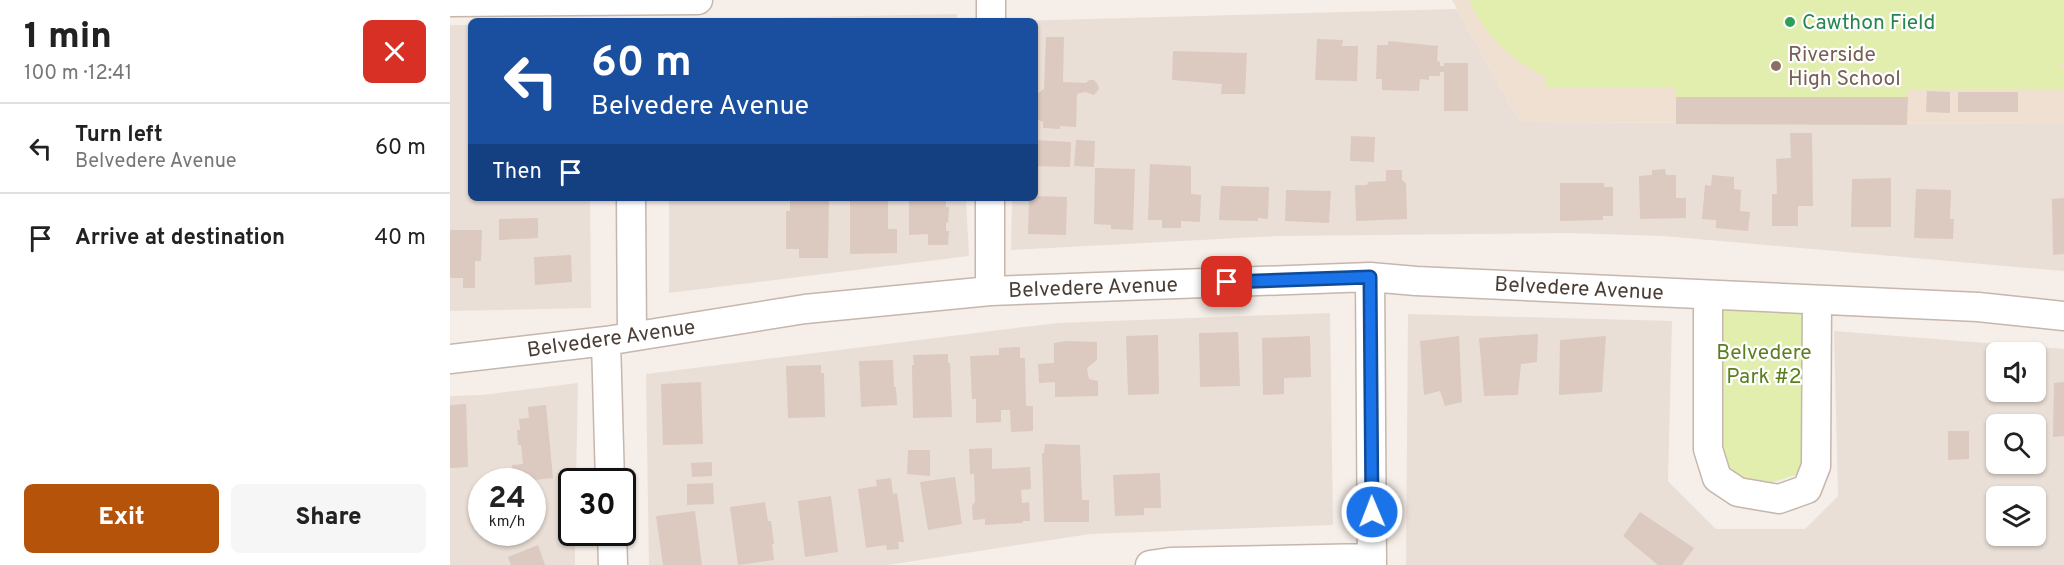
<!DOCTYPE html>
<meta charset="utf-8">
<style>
:root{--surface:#fff;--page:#f6f6f6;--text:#222;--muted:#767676;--line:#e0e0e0;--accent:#b45309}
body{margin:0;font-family:Overpass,sans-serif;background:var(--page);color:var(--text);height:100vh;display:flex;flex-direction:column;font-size:22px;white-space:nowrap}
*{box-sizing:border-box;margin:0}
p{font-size:20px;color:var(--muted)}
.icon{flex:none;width:33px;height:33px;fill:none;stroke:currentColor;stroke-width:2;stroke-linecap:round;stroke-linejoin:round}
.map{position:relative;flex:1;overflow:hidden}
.drawer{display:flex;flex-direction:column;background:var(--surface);width:450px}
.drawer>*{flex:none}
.banner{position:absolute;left:18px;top:18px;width:570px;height:183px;border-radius:9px;box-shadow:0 2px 4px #0004;background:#1a4fa0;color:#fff;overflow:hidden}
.controls{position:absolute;left:1536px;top:342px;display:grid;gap:12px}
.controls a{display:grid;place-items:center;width:60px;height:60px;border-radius:9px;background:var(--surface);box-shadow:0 2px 4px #0004;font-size:30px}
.speed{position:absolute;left:18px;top:468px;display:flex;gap:12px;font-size:30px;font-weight:700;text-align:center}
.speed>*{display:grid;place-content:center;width:78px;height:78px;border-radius:50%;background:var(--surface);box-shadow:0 2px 4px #0004;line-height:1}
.speed small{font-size:15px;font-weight:400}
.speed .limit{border:3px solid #111;border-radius:9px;background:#fff;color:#111}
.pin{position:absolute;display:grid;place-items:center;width:51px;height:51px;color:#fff;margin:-26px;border-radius:12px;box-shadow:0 3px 9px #0006}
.me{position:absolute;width:66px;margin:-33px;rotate:359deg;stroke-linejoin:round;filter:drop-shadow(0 0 4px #0008)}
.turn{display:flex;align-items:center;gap:21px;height:126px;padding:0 24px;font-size:27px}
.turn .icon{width:78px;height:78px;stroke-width:2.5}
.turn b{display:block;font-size:42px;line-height:51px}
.then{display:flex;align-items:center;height:57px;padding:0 24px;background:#0003;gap:12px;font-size:22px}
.round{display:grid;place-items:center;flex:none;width:63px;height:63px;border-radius:9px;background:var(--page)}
.summary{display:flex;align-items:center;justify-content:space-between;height:102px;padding:0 24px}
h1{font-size:36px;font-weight:800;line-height:45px}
.primary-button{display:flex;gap:12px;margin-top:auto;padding:12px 24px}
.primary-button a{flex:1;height:69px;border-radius:9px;background:var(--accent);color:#fff;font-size:24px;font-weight:800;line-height:69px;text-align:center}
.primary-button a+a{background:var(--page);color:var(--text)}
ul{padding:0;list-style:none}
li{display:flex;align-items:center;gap:18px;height:90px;padding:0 24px;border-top:2px solid var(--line)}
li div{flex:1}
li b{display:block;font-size:22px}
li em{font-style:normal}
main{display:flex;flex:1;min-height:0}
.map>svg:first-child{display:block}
</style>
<main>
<section class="drawer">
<div class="summary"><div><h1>1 min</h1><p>100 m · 12:41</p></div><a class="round" style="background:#d93025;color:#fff"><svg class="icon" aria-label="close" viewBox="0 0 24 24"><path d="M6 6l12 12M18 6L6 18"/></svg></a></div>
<ul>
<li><svg class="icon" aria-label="left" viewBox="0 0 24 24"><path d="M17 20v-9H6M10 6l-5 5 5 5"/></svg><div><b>Turn left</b><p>Belvedere Avenue</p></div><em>60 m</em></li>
<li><svg class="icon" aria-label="arrive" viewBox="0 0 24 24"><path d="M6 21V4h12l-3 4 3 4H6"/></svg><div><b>Arrive at destination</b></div><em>40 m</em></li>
</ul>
<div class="primary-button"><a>Exit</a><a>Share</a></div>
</section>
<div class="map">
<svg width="1614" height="565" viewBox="0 0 1614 565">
<rect width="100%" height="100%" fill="#f6eee8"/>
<path fill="#eadfd6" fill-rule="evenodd" d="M1007,9l63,113 544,2v147l-401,-35 -94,-3 -292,3 -266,14 1,-52h23v-177h-18z
M507,14v7h-288v-1z
M0,25h21v173h119l1,110 -141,3z
M219,198h297l3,58 -300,37z
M880,313l3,212 -243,9 -202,31h-239l-3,-191 411,-51z
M958,314l264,7 -4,160 48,48h89l33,-33 -4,-165 230,18v216h-658zM1546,352h40v40h-40zM1546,424h40v40h-40zM1546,496h40v40h-40z
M128,383l-2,98 -4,1v50l3,1v32h-125v-169l32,-1zM32,482h50v50h-50z"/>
<path fill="#f0e0d1" d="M1002,0h612v124l-544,-2z"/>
<path fill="#e1eead" d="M1019,0h595v61l-7,5 7,1v23l-156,-1 -1,36 -231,-1v-36l-130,-1v-10c-34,-16 -62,-42 -77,-77z
M1268,305l97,4 -8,149 -12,17 -25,8 -31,-2 -17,-12z"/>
<path fill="#dcc9bf" d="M596,37h18l-1,45 23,1 3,-3h5l4,5 1,4 -5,6 -9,-3 -8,2 -1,33 -16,-1v3l-17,-1v-6l-7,-3 1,-25 7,-5z
M867,39l26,1 -1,6h16l-1,35 -42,-1z
M938,41l50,5 -1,15 3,1v4h4v-3h24v48h-24v-39h-4v4h-11v4l-9,-1 -1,12 -37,-1v-11h-6l1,-34h11z
M723,51l74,2 -2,41h-24l1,-10 -50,-4z
M1477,91l23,1v21l-24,-1z
M1508,92h60v20h-60z
M1226,97h232l-1,28 -231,-1z
M1340,133h22l1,73h-15v20h-26v-32h5l-1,-35 15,-1z
M901,136l24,1 -1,25 -24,-1z
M585,140l36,2 -1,25 -35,-1z
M626,140l19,1 -1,26 -20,-1z
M700,164l41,2v28l10,1 -1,27 -19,-1v7h-19v-8h-14z
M645,168l40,1 -2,61 -22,-1v-4l-17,-1z
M1215,169l1,6h10v23h10v20l-46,1 -1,-43 13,-1v-5z
M936,170h16v10l4,3 1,36 -51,2 -1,-36h12l1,-3 18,-1z
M1262,175l22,2v12l7,1 -1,21 10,1 -2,19 -32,-3v-8l-14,-1 3,-34 6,1z
M1441,178v49h-40l1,-48z
M1110,183h44v4h9v29h-10v4l-43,1z
M771,186l48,1 -1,32 -10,-1v3l-39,-1z
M1466,189l35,1 -1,29h4l-1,20 -39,-1z
M836,190l45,1 -2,32 -44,-2z
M585,196l32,1 -1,38 -38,-1 1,-36h6z
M340,198h39l-1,60h-29v-9h-13v-38h4z
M413,198l25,2v29h9v24l-47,1v-53h13z
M459,198h39v3h-2v6h3l-1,16 -2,-1v9h3l-1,14h-20v-11l-19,1z
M1614,198v56l-11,1 -1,-56z
M88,218v20l-39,2v-21z
M0,230h32l-1,31h-6v27h-12v-10h-13z
M121,255l1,27 -37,3 -1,-28z
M788,332l2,54 -40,1 -1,-54z
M1088,334l-1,28 -16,2 -3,31 -34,1 -5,-58z
M708,335l1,59 -31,1 -2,-59z
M860,336l1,41 -27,1v16l-21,1 -1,-57z
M1009,336l3,66 -17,4 -5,-15 -16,4 -4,-54z
M1156,336l-4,56 -43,3 1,-55z
M617,341l30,1v18l-10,8 2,11 9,2v15l-43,1v-15l-16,1 -1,-19 16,-1v-20z
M570,347v11h5l1,48h7v25l-22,1 -1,-22h-9v12l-25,1v-24h-4l-2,-43 29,-1v-7z
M498,354v9h2l2,54 -39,1 -1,-53h2l-1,-10z
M443,360l1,27h2l1,18 -36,2 -2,-46z
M371,365v8h3l1,44 -37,1 -2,-52z
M251,382l2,62 -40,1 -2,-61z
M1614,382v54l-11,1 1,-54z
M16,404l2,63 -18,1v-63z
M96,405l7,73 -39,4 -2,-17 11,-1 -2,-19h-3l-1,-15h3l-1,-11 10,-1 -1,-11z
M1498,431h21v28l-21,1z
M595,444l35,1 2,55h7v22h-45l-2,-69h2z
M542,448v21l38,-2 1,22 -10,1 1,13 7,-1 1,19h-8l1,2 -38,2v-6l-12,1 -1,-14 3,-4 -1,-28h-4l-1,-25z
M458,450h22v26l-23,-2z
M262,462v14l-20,1 -1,-14z
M710,473l1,35h-17v7l-29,1 -2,-41z
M505,477l7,47 -34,6 -8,-48z
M441,478l2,16 4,-1 7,49h-6l1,7 -12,1 -1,-5 -20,3 -8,-59 19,-3 -1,-6z
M263,483l1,21 -27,1v-21z
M381,496l7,56 -33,5 -7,-56z
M315,502l3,19h3l3,23h-2l2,16 -36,5 -8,-58z
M245,511l7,54h-39l-7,-49z
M1190,512l54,36 -12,17h-24l-35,-29z
M88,545l7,20h-34l-3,-8z"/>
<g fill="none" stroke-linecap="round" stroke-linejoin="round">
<g stroke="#c6b6ac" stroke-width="31">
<path id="minor" d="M541,0v21
M0,2l248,-2
M181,198l1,138
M920,277l2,288
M540,291v-93
M1258,295v154l9,29 21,14 41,7 28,-10 9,-23 1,-166
M156,341l4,141
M0,359l156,-18 199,-32 185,-18 380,-14 46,4 562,26 86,9
M162,532l1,33
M700,565l20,-3 202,-4"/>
</g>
<use href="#minor" stroke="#fff" stroke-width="28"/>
</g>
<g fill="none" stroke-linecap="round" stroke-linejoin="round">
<g stroke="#114b97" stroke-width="15">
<path id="route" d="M777,282l143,-5 2,235"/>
</g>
<use href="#route" stroke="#1a73e8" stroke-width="10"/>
</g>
<circle fill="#2e9e5b" stroke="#fff" stroke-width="2" cx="1340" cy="22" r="6"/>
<circle fill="#8d6e63" stroke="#fff" stroke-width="2" cx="1326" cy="66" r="6"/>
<g text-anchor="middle" stroke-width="4.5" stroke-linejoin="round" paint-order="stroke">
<g font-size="21" fill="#27864d" stroke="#fff" text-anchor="start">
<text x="1352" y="29">Cawthon Field</text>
</g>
<g font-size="21" fill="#785e54" stroke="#fff" text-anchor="start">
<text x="1338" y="61">Riverside<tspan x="1338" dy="24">High School</tspan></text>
</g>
<g font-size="21" fill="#4a3d36" stroke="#fff">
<text transform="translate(643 287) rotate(-2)" y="7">Belvedere Avenue</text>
<text transform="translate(1129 288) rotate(3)" y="7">Belvedere Avenue</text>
<text transform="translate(161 338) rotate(-8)" y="7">Belvedere Avenue</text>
</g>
<g font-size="21" fill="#5b7e20" stroke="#fff">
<text x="1314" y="359">Belvedere<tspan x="1314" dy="24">Park #2</tspan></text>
</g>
</g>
</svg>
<div class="controls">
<a><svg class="icon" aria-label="sound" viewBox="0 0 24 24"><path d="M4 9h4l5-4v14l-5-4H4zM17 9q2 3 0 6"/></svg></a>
<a><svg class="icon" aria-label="search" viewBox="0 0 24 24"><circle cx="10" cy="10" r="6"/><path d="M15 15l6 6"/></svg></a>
<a><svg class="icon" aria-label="layers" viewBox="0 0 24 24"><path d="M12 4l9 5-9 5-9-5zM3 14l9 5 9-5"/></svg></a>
</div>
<div class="speed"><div>24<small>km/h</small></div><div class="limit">30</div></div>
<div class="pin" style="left:777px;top:282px;background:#d93025"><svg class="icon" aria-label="arrive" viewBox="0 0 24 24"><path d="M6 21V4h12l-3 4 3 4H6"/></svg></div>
<svg class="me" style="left:922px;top:512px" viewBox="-20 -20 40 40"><circle r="17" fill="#1a73e8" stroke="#fff" stroke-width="3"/><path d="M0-11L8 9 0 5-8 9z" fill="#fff"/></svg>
<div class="banner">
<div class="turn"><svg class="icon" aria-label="left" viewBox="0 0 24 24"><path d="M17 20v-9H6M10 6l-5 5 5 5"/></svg><div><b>60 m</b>Belvedere Avenue</div></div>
<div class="then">Then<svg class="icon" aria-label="arrive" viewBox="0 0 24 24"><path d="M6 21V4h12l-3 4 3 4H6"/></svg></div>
</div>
</div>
</main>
